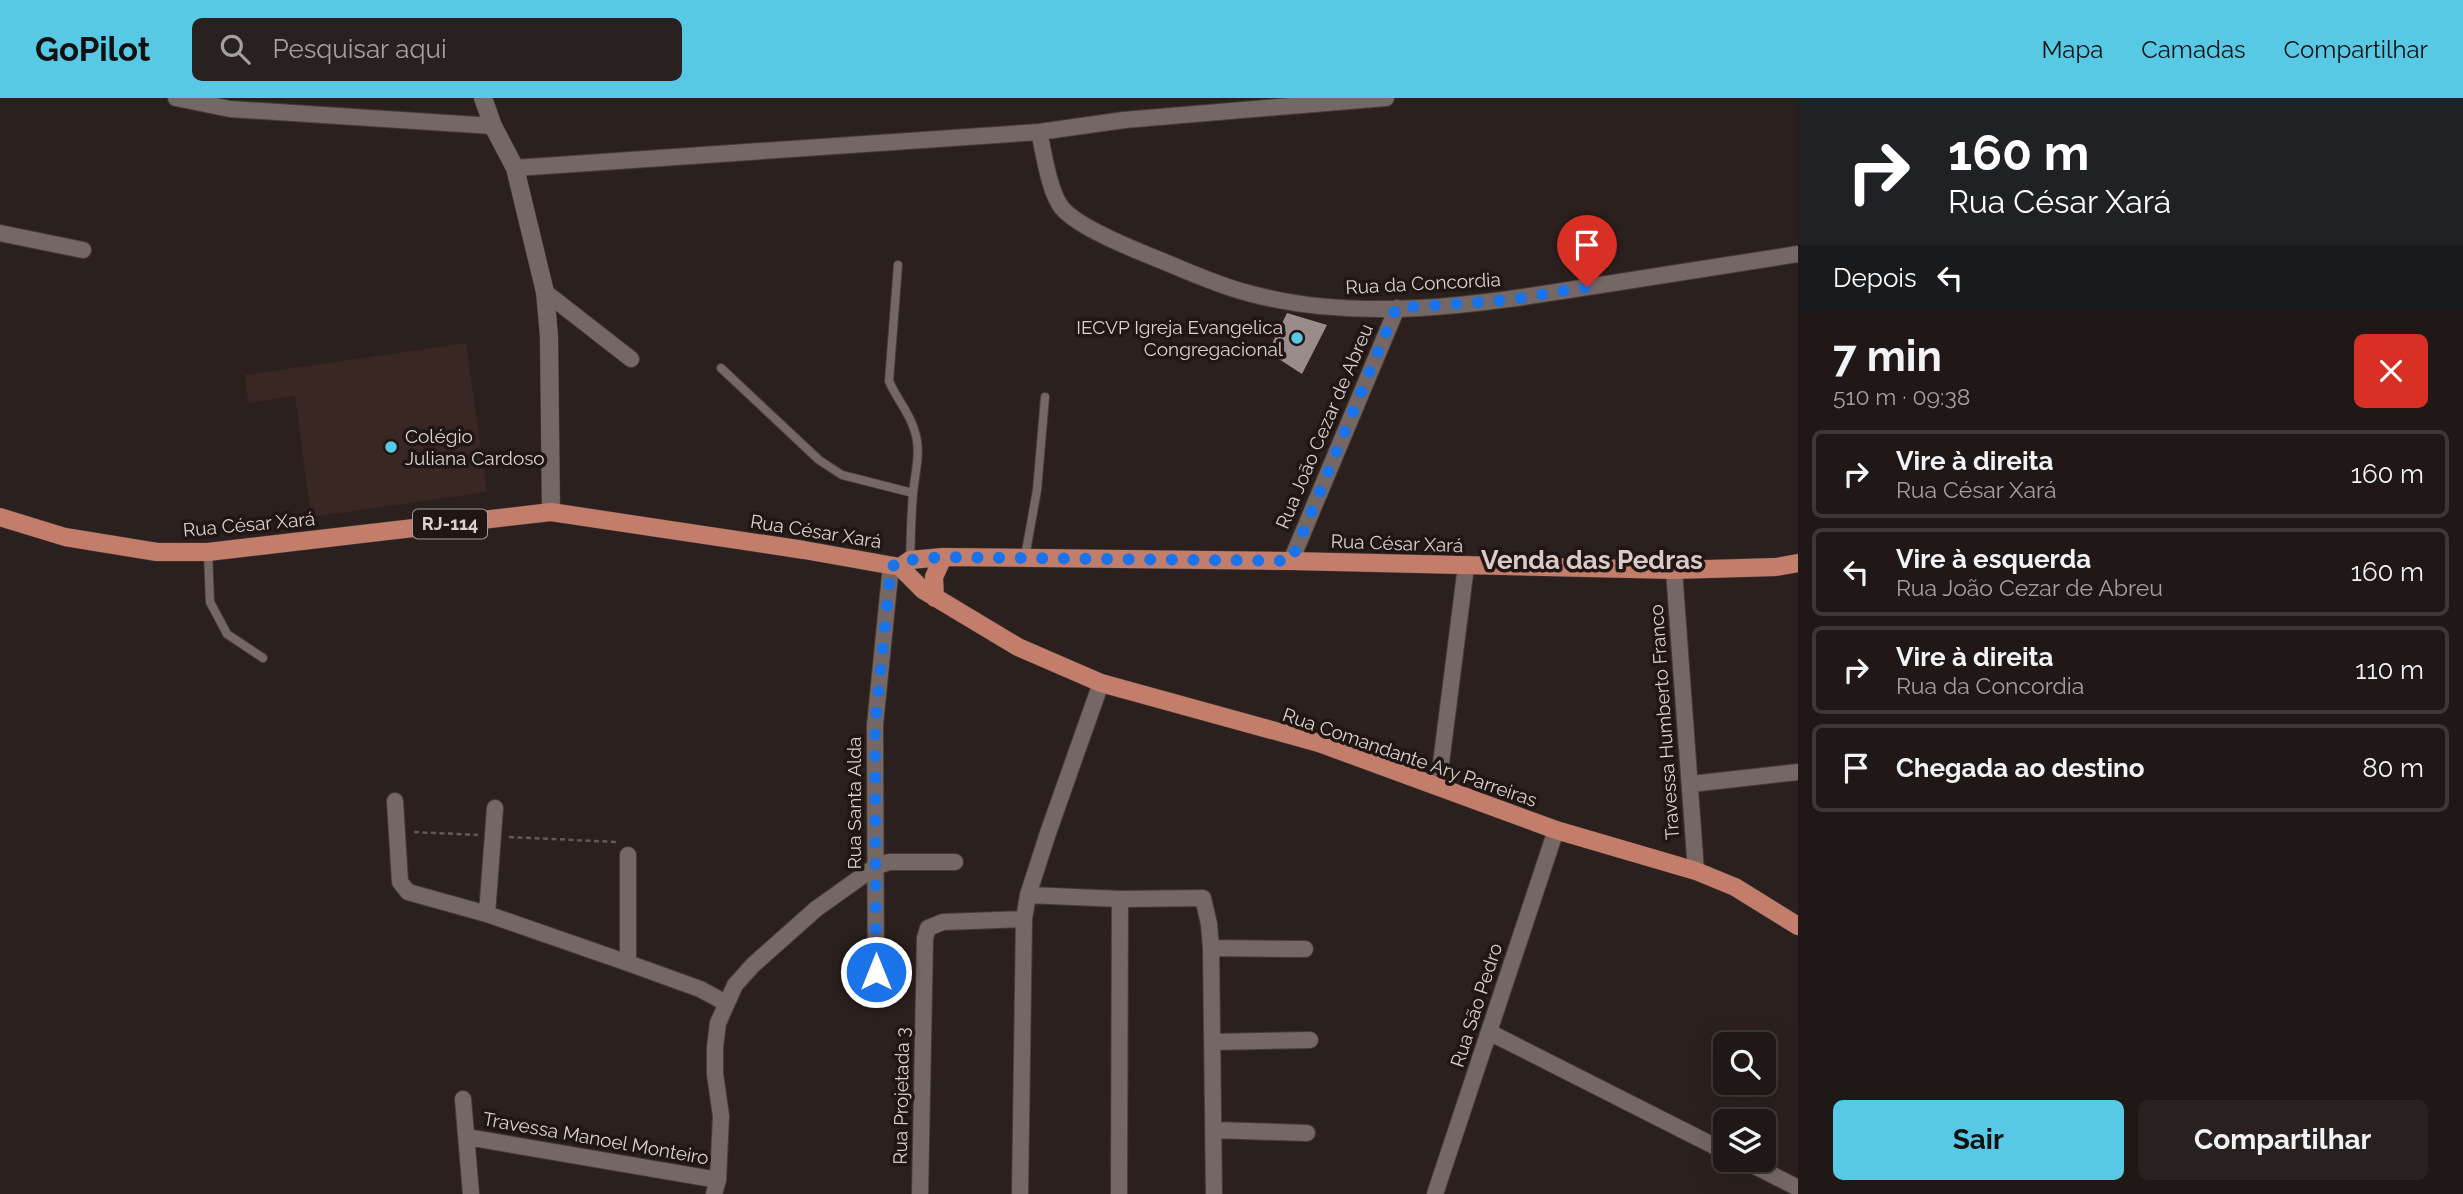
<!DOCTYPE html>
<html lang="pt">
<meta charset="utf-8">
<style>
:root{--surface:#201816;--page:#28211f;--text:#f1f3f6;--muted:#a2a0a1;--line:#3d3735;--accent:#58c9e4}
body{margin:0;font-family:Raleway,sans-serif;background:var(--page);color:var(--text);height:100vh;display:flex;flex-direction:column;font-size:26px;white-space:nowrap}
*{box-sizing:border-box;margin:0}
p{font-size:23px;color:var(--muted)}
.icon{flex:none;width:38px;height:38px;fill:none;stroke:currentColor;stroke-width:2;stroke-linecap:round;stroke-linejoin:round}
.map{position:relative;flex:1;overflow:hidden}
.panel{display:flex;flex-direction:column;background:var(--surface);width:665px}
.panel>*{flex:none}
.guide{background:#202124;color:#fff;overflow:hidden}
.tools{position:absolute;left:1713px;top:934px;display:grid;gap:14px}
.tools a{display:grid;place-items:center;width:63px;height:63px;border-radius:10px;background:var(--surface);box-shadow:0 7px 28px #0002,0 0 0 2px var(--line);font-size:35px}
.pin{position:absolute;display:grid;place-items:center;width:60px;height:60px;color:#fff;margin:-72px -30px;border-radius:50% 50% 50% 0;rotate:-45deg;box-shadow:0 0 7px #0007}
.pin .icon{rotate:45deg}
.me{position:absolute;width:77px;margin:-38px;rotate:0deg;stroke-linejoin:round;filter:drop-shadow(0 0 5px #0008)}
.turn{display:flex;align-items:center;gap:24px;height:147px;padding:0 35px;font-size:32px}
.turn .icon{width:91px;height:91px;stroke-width:2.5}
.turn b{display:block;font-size:49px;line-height:60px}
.then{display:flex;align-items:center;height:66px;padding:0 35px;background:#0003;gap:14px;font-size:26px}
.round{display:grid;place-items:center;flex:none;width:74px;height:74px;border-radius:10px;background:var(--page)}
.head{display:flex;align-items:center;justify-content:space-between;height:119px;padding:0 35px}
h1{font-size:42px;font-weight:700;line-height:52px}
.action{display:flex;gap:14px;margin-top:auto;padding:14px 35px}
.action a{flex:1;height:80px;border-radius:10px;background:var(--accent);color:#111;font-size:28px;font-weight:700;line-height:80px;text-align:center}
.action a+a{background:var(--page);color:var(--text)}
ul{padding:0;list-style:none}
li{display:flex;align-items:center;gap:21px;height:88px;margin:0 14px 10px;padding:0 21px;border:4px solid var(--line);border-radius:10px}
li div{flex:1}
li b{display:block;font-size:26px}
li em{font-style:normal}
header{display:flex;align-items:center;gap:42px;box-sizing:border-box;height:98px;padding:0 35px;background:var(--accent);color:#111}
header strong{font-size:33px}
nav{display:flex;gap:38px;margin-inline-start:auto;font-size:24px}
.search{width:490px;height:63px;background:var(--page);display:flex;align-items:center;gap:18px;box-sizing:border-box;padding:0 24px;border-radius:10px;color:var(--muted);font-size:26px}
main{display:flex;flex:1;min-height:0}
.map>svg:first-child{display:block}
</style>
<header>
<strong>GoPilot</strong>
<div class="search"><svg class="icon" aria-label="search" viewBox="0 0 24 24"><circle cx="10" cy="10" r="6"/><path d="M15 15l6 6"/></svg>Pesquisar aqui</div>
<nav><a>Mapa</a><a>Camadas</a><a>Compartilhar</a></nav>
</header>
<main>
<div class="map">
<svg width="1798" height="1096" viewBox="0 0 1798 1096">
<rect width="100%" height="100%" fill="#2b201d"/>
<path fill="#382722" d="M466,245l21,149 -176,25 -16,-121 -47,7 -3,-28z"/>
<path fill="#9a8c88" d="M1287,215l40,12 -25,49 -34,-22z"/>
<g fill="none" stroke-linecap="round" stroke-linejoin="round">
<g stroke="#463d3b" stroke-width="10">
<path id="lane" d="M898,167l-9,116c7,17 20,31 25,48 8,22 1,42 -1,65 -2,21 -2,43 -3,65
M721,270l98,92 23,15 71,18
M208,454l2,50 17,32 36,24
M1025,459l12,-67 8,-93"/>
</g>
<g stroke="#463d3b" stroke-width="18">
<path id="street" d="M176,0l54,11 263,17
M1039,34c5,21 10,60 23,76 16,19 68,40 93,50 30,12 61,27 93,35 112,31 234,11 346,-7 68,-11 136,-21 204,-32
M515,70l524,-36 85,-12 262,-22
M0,135l83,17
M545,194l86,67
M1291,463l106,-253
M1674,472l22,301
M1691,686l107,-12
M1438,689l28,-221
M395,703l5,81 8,10 79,22 141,49 72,26 26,14
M628,757v108
M1028,797l92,4 83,-1 6,26 2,24 3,246
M487,816l8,-106
M1211,850l94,1
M876,901l-1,-274 16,-160
M1489,934l237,120
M1213,944l97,-2
M463,1001l8,95
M1214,1032l93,3
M467,1039l251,43
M1743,1062l55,28
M714,1096l4,-14 3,-64 -6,-42v-27l3,-24 17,-38 18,-20 63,-56 59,-42 14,-5h66
M920,1096l5,-256 3,-10 15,-6 81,-3
M1020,1096l4,-275 4,-24 20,-62 53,-150
M1119,1096l1,-295
M1435,1096l121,-364"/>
</g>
<g stroke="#463d3b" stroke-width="19">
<path id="secondary" d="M483,0l10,28 22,42 30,124 4,44 2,176"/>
</g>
<g stroke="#463d3b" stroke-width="19">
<path id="primary" d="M0,419l65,20 92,15h51l343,-40 253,38 96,17 10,-7 33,-3 348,4 383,9 102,-3 22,-4
M900,469l23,23 95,57 83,36 218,60 237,87 140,41 39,16 63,39
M935,500l-1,-21 9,-20"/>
</g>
<path stroke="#635956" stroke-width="2.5" stroke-dasharray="5 3.5" stroke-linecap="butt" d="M414,734l64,3
M509,739l108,5"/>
<use href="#lane" stroke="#756763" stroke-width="8"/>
<use href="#street" stroke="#756763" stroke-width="16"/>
<use href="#secondary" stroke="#756763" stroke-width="18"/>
<use href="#primary" stroke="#c27e6b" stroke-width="18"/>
</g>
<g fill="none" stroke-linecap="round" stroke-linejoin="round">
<path stroke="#1a73e8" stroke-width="12" stroke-dasharray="0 21.6" d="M876,874l-1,-247 16,-160 9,2 10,-7 33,-3 348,4 105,-253 112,-8 79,-13"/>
</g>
<g fill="#58c9e4" stroke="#211613" stroke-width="2.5">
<circle cx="1297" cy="240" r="7"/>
<circle cx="391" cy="349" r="7"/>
</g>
<g text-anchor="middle" stroke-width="7" stroke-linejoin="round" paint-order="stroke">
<rect fill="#211613" stroke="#a29a97" stroke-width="2" x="413" y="411.5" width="74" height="29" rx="5"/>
<g font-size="18" font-weight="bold" fill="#d9d2d0">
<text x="450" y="432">RJ-114</text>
</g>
<g font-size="19" fill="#d9d2d0" stroke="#211613">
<text transform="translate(1423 185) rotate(-3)" y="7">Rua da Concordia</text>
<text transform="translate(1324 328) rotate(-67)" y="7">Rua João Cezar de Abreu</text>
<text transform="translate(249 426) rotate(-5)" y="7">Rua César Xará</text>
<text transform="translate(816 433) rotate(9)" y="7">Rua César Xará</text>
<text transform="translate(1397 445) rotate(2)" y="7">Rua César Xará</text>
<text transform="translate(1664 624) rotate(-94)" y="7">Travessa Humberto Franco</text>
<text transform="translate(1410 659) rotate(19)" y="7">Rua Comandante Ary Parreiras</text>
<text transform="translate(854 705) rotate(-90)" y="7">Rua Santa Alda</text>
<text transform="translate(1476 907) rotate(-72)" y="7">Rua São Pedro</text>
<text transform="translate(901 998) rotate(-89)" y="7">Rua Projetada 3</text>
<text transform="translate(596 1040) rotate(10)" y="7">Travessa Manoel Monteiro</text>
</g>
<g font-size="19" fill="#d9d2d0" stroke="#211613" text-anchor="end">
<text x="1283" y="236">IECVP Igreja Evangelica<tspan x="1283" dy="22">Congregacional</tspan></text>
<text x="405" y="345" text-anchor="start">Colégio<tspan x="405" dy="22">Juliana Cardoso</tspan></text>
</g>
<g font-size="26" font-weight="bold" fill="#dbcbc7" stroke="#211613">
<text x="1592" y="471">Venda das Pedras</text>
</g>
</g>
</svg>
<div class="tools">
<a><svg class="icon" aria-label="search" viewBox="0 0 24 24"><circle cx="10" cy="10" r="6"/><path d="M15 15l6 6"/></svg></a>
<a><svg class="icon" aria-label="layers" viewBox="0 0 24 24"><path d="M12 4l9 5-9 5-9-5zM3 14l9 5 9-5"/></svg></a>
</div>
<div class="pin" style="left:1587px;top:189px;background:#d93025"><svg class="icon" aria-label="arrive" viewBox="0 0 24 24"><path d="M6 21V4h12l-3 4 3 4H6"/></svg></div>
<svg class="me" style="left:876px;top:874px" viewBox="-20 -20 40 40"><circle r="17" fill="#1a73e8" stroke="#fff" stroke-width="3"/><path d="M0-11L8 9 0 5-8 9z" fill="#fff"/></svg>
</div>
<section class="panel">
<div class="guide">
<div class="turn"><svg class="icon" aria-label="right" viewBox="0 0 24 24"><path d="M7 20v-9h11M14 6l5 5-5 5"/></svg><div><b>160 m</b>Rua César Xará</div></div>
<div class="then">Depois<svg class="icon" aria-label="left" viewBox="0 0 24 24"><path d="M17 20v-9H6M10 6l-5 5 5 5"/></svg></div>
</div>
<div class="head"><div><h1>7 min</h1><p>510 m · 09:38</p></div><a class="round" style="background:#d93025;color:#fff"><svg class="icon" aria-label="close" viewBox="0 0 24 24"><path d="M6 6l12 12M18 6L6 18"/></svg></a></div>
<ul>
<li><svg class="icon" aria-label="right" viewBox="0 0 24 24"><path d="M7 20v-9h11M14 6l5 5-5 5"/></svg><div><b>Vire à direita</b><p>Rua César Xará</p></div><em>160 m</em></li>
<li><svg class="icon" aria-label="left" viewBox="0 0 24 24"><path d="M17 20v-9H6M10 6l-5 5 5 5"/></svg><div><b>Vire à esquerda</b><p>Rua João Cezar de Abreu</p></div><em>160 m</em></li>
<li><svg class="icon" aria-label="right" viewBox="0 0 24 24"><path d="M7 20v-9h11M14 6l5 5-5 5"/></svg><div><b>Vire à direita</b><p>Rua da Concordia</p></div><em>110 m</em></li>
<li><svg class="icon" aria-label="arrive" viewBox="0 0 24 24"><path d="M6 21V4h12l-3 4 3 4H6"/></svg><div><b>Chegada ao destino</b></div><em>80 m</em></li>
</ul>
<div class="action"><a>Sair</a><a>Compartilhar</a></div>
</section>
</main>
